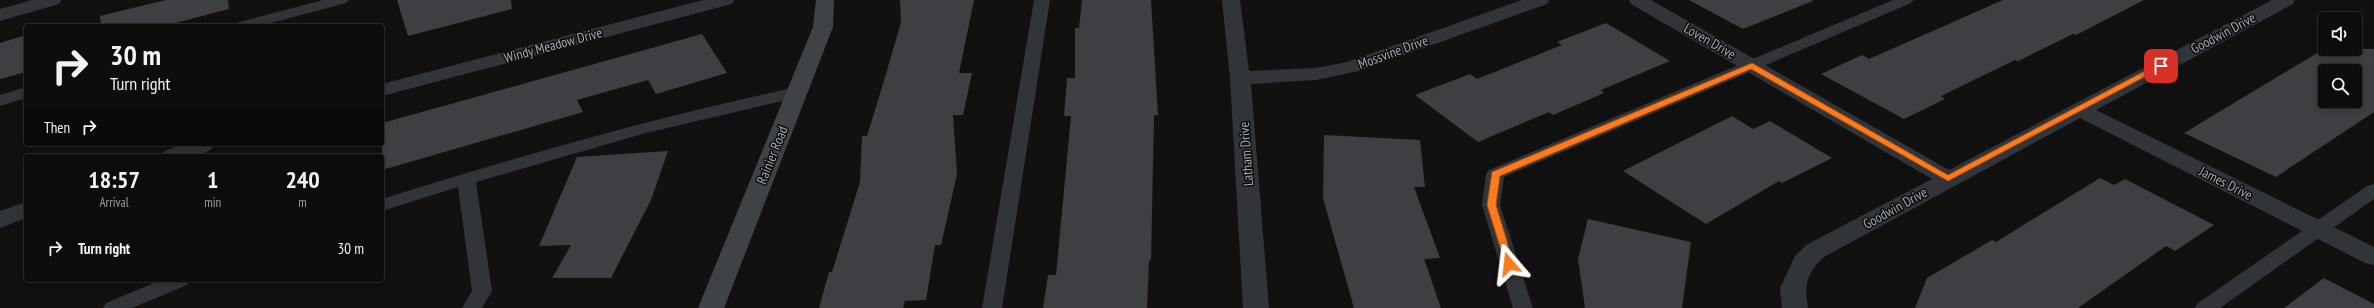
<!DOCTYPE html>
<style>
:root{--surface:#0d0d0e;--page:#1b1b1c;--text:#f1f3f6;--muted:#9a9c9e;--line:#2d2d2e}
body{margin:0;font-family:"PT Sans Narrow",sans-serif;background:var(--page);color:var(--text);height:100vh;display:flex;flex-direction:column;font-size:15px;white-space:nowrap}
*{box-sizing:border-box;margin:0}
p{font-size:13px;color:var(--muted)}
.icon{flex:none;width:22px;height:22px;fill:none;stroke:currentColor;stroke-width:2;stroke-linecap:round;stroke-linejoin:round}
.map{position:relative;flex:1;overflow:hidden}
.details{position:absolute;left:24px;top:154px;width:360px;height:128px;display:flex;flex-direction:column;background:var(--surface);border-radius:4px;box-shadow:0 2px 10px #0003,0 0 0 1px var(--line)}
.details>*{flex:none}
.top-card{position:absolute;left:24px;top:24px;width:360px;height:122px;border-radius:4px;box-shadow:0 2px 10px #0003,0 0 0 1px var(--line);background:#0d0d0e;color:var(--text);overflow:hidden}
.tools{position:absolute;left:2318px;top:12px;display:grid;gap:8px}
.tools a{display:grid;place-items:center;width:44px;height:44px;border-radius:4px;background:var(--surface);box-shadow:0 2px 10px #0003,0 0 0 1px var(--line);font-size:20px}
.pin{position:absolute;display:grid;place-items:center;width:34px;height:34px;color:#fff;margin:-17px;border-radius:8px;box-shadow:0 2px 6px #0006}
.me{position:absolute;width:44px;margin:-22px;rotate:343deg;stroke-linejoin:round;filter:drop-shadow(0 0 3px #0008)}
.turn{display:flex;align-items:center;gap:14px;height:84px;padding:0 20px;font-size:18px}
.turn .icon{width:52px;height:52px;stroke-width:2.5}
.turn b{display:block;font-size:28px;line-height:34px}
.then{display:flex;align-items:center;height:38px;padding:0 20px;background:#0003;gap:8px;font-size:15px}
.eta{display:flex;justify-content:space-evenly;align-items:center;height:68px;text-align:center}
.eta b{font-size:24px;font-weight:600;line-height:28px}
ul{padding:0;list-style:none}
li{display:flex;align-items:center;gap:12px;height:52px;padding:0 20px}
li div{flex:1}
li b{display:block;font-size:15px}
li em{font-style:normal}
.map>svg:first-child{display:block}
</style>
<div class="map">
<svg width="2374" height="308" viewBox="0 0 2374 308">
<rect width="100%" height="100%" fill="#111112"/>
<path fill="#3d3f42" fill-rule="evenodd" d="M166,0h62l1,9 -65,17h-63l-1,-10z
M397,0h114l1,9 -104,27z
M900,0h74l-15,73h13l-9,42h-10l4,59 -16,71h-6l-9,55 -21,1 -2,7h-84l10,-36h3l28,-90 2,-46h5l19,-62 15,-52z
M1082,0h69l7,115h-4l-3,145 -2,1 -2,47h-104l5,-33h8l15,-159h-7l3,-38h8v-50h4z
M1689,0h123l1,1 -70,28z
M2003,0h141l-68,35 -3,-1 -55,27 -3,-1 -74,36 4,3 -41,20 -83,-45 41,-19 7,4z
M1606,23l64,38 -69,29 3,3 -51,22 -4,-3 -71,30 -63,-47 55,-21 7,5 85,-34 -5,-3z
M702,34l25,39 -71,21 -8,-14 -71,20 6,12 -201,58v-47z
M26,35v37l-26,7v-36z
M2324,49h50v63l-98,65 -92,-44zM2325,71h30v30h-30z
M1732,116l21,13 17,-8 62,37 -50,25 -3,-2 -73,43 -83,-53z
M1324,135l96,5 5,47h-11l26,71 -16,1 17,49h-87l-31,-110z
M668,151l-17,49 -40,78h-59l19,-33 -32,1 38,-89z
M2100,178l14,7 11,-6 89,46 -39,26 -9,-5 -88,62h-163l12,-30 65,-38 4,2z
M1588,219l103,23 -9,66h-97l-7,-49z
M2324,278l50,26v4h-90z"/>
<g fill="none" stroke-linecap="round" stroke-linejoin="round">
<path fill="#313438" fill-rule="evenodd" d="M323,0h26l-3,3 -86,23h-26l2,-3z
M1034,0h16l-48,308h-20z
M1893,0h21l-3,3 -407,174 -4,28 33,103h-20l-31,-103 4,-31 3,-4z
M26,87v11l-26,8v-11z
M797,87l6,1 2,4 -2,4 -157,37 -170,49 16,109 -10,17h-20l10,-17 -14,-104 -76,24v-12c137,-43 275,-82 415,-112z
M2374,184v15l-154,109h-25l3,-5 169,-117z
M161,280h29l-3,5 -55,23h-29l3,-5z"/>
<path fill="#313438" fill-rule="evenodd" d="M32,0h29l-2,4 -59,17v-12z
M703,0h31l-2,4 -350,92v-12z
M1222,0h18l9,71 67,-3 31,-6 175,-62h27l-2,4 -188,67 -43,9 -65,4 18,224h-26l-13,-230z
M1629,0h22l298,170 323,-170h23l-2,4 -197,106 278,137v18l-9,-2 -285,-145 -256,139c-18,17 -20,28 -16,51h-26l-2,-20 15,-32 11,-11 126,-66 -301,-175z
M184,144h32c-11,16 -38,12 -55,12l3,-5z
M26,202v16l-26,10v-17z"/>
<path fill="#3f4348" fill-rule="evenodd" d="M816,0h18l-1,27 -109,281h-26l115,-281z"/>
</g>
<path fill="#fe7a1d" stroke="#a54f13" d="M1752,63l196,112 210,-111 7,2 -217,115 -197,-112 -251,107 -4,29 18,59 -5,3 -3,-1 -19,-61 5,-33z"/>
<g text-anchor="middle" stroke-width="3" stroke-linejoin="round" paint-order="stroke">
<g font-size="14" fill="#a1acb4" stroke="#0c0c0d">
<text transform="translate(2223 33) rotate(-28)" y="5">Goodwin Drive</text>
<text transform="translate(1710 41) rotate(30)" y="5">Loven Drive</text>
<text transform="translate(553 45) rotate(-15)" y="5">Windy Meadow Drive</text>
<text transform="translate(1393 52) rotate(-20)" y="5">Mossvine Drive</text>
<text transform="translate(1246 154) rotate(-94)" y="5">Latham Drive</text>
<text transform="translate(772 155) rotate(-68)" y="5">Rainier Road</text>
<text transform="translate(2226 183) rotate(27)" y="5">James Drive</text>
<text transform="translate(1895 208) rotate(-29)" y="5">Goodwin Drive</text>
</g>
</g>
</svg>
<div class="tools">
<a><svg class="icon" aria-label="sound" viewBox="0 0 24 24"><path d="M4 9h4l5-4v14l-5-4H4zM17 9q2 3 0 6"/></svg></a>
<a><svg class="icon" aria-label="search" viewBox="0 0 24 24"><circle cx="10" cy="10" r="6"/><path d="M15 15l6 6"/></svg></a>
</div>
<div class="pin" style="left:2161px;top:66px;background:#d93025"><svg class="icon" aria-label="arrive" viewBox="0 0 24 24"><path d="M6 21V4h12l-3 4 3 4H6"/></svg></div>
<svg class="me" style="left:1509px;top:264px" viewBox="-20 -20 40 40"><path d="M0-17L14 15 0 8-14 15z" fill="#fe7a1d" stroke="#fff" stroke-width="4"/></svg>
<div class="top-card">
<div class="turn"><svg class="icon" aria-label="right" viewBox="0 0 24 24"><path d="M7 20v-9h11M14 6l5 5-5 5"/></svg><div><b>30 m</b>Turn right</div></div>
<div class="then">Then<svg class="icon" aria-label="right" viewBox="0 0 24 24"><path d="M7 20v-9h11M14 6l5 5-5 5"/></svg></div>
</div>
<section class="details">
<div class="eta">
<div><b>18:57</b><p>Arrival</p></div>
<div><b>1</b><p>min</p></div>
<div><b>240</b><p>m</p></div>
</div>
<ul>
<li><svg class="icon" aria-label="right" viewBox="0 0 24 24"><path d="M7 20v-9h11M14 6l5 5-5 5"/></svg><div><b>Turn right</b></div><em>30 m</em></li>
</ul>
</section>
</div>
